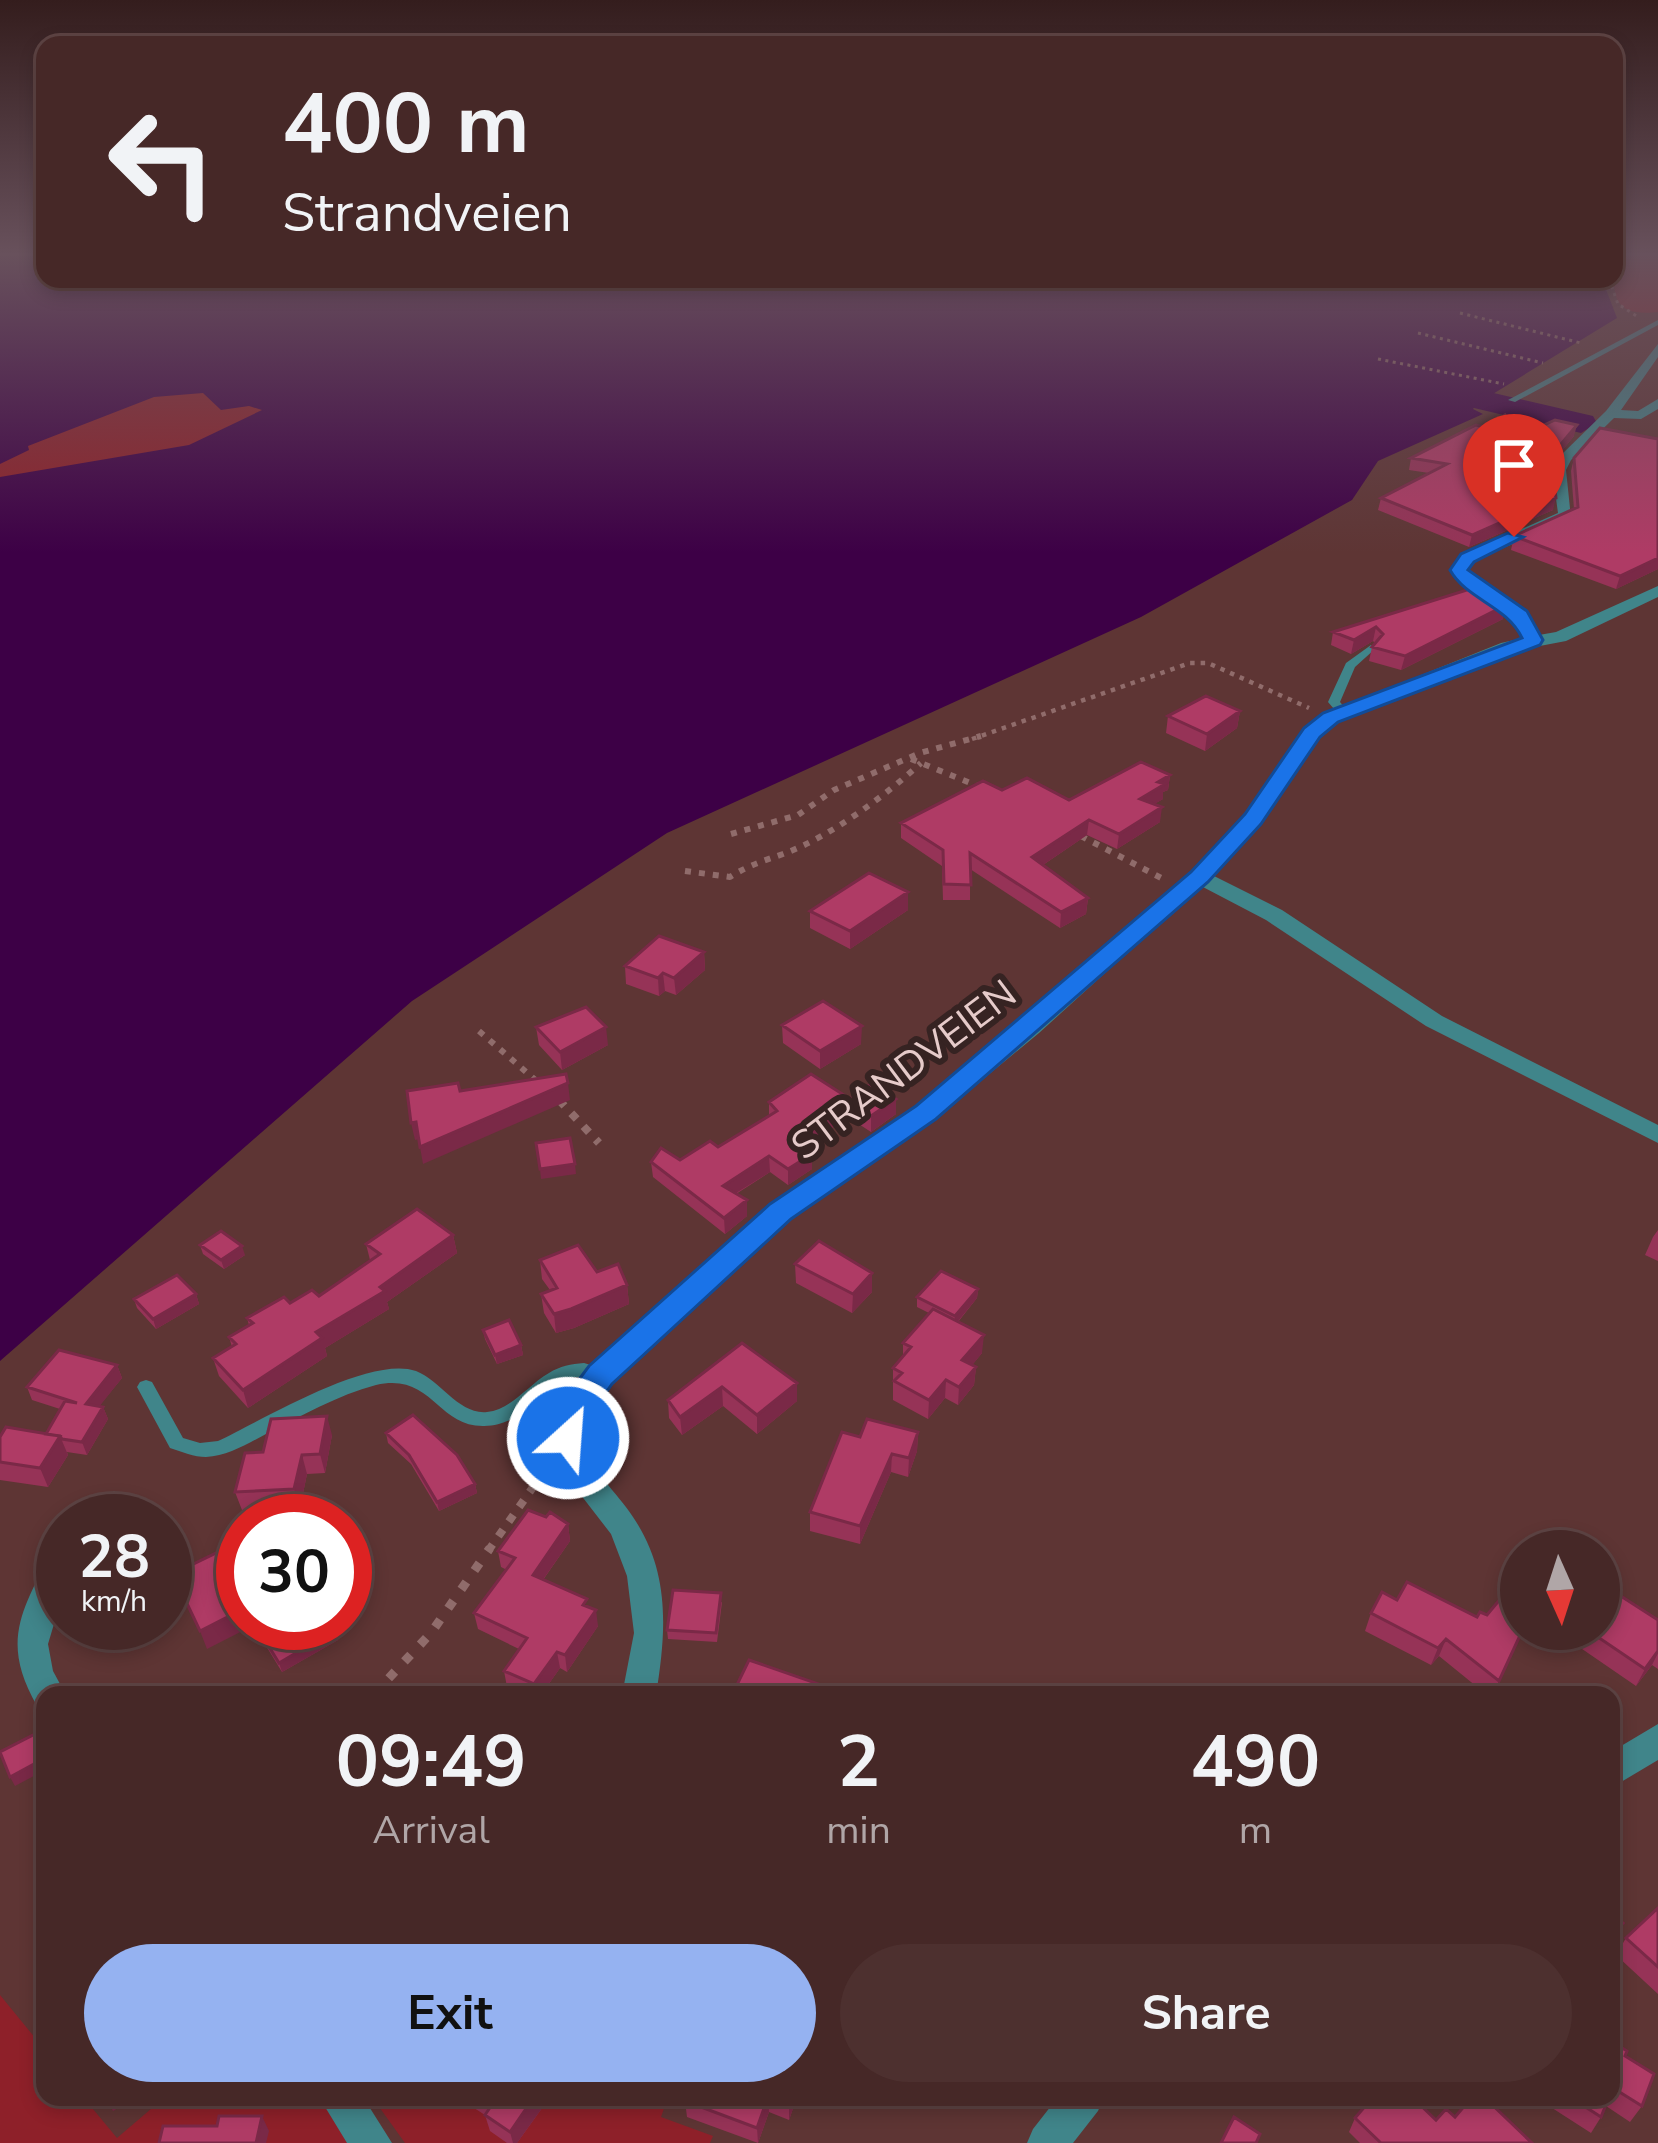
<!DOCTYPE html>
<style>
:root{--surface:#462827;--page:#4d302f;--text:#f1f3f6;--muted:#b0a6a7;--line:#5e4444;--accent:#95b2f1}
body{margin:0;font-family:"Nunito Sans",sans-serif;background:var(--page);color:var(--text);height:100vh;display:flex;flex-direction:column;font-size:45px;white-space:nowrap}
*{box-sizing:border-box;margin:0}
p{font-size:39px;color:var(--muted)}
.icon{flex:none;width:66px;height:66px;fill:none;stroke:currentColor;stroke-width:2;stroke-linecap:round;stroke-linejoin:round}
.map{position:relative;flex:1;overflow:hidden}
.panel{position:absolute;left:36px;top:1686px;width:1584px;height:420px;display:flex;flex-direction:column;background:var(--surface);border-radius:24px;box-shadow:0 6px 18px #0003,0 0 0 3px var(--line)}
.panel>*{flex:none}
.guide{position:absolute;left:36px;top:36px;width:1587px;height:252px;border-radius:24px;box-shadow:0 6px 18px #0003,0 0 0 3px var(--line);background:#462827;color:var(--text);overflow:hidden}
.needle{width:78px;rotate:177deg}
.tools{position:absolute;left:1500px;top:1530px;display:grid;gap:24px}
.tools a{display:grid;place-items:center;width:120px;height:120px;border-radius:50%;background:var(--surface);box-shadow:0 6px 18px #0003,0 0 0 3px var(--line);font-size:60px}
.speed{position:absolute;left:36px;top:1494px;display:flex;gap:24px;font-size:60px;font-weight:700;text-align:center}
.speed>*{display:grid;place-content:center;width:156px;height:156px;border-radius:50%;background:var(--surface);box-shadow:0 6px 18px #0003,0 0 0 3px var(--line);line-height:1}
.speed small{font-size:30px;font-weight:400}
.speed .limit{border:18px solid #d22;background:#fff;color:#111}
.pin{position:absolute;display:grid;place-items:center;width:102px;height:102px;color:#fff;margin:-123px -51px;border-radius:50% 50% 50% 0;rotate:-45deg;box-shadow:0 0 12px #0007}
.pin .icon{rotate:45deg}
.me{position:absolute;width:132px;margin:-66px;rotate:26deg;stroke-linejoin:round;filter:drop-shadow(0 0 9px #0008)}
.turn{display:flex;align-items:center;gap:42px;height:252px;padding:0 48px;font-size:54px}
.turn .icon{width:156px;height:156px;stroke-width:2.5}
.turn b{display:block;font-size:84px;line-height:102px}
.eta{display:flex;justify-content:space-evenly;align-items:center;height:204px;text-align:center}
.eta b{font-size:72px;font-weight:700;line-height:84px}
.button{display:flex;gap:24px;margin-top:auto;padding:24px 48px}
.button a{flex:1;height:138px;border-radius:72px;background:var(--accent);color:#111;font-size:48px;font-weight:700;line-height:138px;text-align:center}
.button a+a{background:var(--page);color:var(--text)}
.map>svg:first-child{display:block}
</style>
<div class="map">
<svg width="1658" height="2143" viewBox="0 0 1658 2143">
<rect width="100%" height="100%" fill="#5e3534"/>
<path fill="#8e2029" d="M1614,253h44v59c-51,6 -44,-23 -44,-59z
M378,380l-378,160v-127l55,-26z
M0,1995l45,55v47h38l34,41 48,-41h156l33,46h-354z
M372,2097h296l-7,20 52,19 -3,7h-305z"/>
<path fill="#3d0046" d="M0,253h45v26h1557l15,39 -139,85 -5,6 10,5 -105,47 -26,39 -211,117 -474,216 -255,168 -412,360v-884l189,-32 73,-35 -13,-4 -28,4 -18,-17 -49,4 -126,49 1,4 -29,14z"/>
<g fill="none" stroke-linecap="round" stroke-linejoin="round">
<path fill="#3d0046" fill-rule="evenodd" d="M1485,391l108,25 4,7 -16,10 -107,-25 -5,-7z"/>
<path stroke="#906c6b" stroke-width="3" stroke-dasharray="3 4.5" stroke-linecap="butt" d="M1609,279l9,25 20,13
M1460,313l121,30
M1418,333l125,30
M1378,359l126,25"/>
<path stroke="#906c6b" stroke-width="4.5" stroke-dasharray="4.5 6" stroke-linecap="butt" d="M972,739l218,-76h18l101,45"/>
<path stroke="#906c6b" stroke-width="6" stroke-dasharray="6 8" stroke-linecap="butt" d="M911,759l72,29
M731,834l67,-19 36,-25 86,-37 61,-17
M1081,836l84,44
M685,871l45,6c19,-12 33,-16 53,-23 47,-17 102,-58 138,-91
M479,1031l61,53"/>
<path stroke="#906c6b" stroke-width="8" stroke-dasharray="8 10" stroke-linecap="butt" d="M559,1100l40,43
M488,1551l60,-85"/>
<path stroke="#906c6b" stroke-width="9" stroke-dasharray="9 14" stroke-linecap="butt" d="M373,1695l58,-62 59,-85"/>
<path fill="#40858a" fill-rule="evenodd" d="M1658,320v5l-143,77 -7,-2z
M1371,645l5,3 -21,19 -15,35 10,12 -6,3 -4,-1 -12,-14 18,-39z
M584,1363l23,7 3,5 -3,5c-12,2 -23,-5 -36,-2 -32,8 -46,48 -87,48 -47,1 -52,-54 -108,-41 -38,10 -75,31 -110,49 -19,10 -38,22 -60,23 -12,0 -24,-5 -36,-9l-33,-61 3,-5 6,-2 6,2 31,56 17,5 18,-2c45,-21 151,-86 198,-70 24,9 43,44 71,41 25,-3 41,-27 62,-39 11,-7 22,-9 35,-10z"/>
<path fill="#40858a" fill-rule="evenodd" d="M1658,344v13l-37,53 17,1 20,-12v10l-17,10 -27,-1 -43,42 -5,10 5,48 -97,43 -7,9 59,41 13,24 17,-3 102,-46v11l-92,44 -53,10 -175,71 -19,15 -59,86 -48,52 70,35 160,106 216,109v18l-232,-117 -160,-106 -65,-34 -162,147 -104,86 -145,98 -179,166c-11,15 -31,36 -27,57 4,29 34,53 49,77 38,56 33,116 23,178h-34l12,-62 -7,-57 -16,-42 -34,-44 -24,-52 12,-35 26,-36 181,-162 145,-98 106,-84 169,-150 54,-58 59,-86 19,-15 177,-71 22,-5c-18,-37 -54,-37 -72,-68l11,-15 96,-42 -6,-43 6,-12 48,-47z
M63,1546v48l-15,50 5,27 13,24h-21v14l-8,-3c-37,-65 -15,-95 15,-156z
M1658,1724v36l-47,28v-36z
M319,2097h44l29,46h-45z
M1058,2097h46l-6,14 -25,32h-46l6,-14z"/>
</g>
<path fill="#963357" d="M1574,436l-22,27 1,47 -84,37 -91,-37 3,-12 48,-25 -20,-3 2,-12 107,-21z
M1574,458l84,111 -42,20 -105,-39 3,-14 60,-27 -3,-38z
M1503,619l-102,51 -32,-9 3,-14 3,-4 -2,-2 -22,13 -20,-9 2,-13z
M1240,711l-3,17 -32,23 -39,-18 2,-17z
M1170,775l-2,15 -5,2v7l-9,5 6,18 -43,27 -30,-14 -44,30 45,33 -2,16 -26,14 -90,-59v31h-27l-1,-34 -41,-28v-15l101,-33 67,10z
M908,892v18l-58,39 -40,-21v-17z
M704,952l1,18 -29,25 -11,-4 -6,5 -33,-12 -1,-18z
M782,1025l79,19 -41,25 -37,-26z
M536,1027l72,18 -46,25 -23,-25z
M850,1099l46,15 -25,18 -23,-15 -45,30 9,22 -24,16 -18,-13 -34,22 11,6v16l-22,18 -72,-57 -2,-15 29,-2 38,-13 51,-31v-14z
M1658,1230v31l-13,-6 8,-18z
M453,1235l4,18 -70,49 2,7 -64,39 2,8 -79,52 -29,-32 -6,-18 19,-11 -3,-10 20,-12 -2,-7 72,-22 51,-36 -4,-16z
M200,1245l45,10 -21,14 -21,-15z
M540,1260l57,12 30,13 2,19 -55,24 -18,5 -12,-20 -3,-19 9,-4 -8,-11z
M795,1264l77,9v19l-20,21 -56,-30z
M978,1289l-1,9 -19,24 24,31 -10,12 4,2 -2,18 -16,20 -13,-7 -17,21 -35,-19v-32l10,-11v-14l26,-30 -12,-6v-10z
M196,1294l3,10 -43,25 -19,-21 -3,-9z
M483,1330l38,15 2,10 -26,9 -12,-25z
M742,1343l55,58 -40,33 -34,-28 -41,29 -13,-17 -1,-18z
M117,1365l5,13 -23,28 4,1 5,12 -21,36 -20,-3 1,3 -20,32 -48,-7v-43l46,-3 14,-25 -28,-9 -5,-13z
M918,1432l-1,19 -9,26 -17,-5 -31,72 -50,-13v-19l50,-75z
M386,1433l89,51 2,9 -38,18 -28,-47 -23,-21z
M332,1435l-7,38 -18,1 -7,34 -58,2 -7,-18 28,-40z
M568,1524l2,17 -27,39 45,27 10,19 -31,46 -7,-4 -19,27h-16l-18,-8 -3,-16 15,-22 -41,-20 -4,-16 33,-43 -6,-3 -3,-16z
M1601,1584l57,36v49l-6,-4 -16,21 -83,-57h46z
M1397,1600l124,29 -28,66h-6l-48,-39 -8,9 -66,-34 6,-18z
M722,1602l-5,40 -49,-3 -1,-9z
M260,1632l78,8 -56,32 -19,-31z
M1658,1908v86l-42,-39 10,-17z
M1611,2041l14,15 17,50 -12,16 -24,-16 -5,11 -10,16 -56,-36h76z
M457,2097h93l-33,46h-10l-17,-12 -5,-16z
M686,2097h111l-8,23 -20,-8 -11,31 -71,-26 -2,-16z
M1455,2117l77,26h-172l-11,-11 6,-14 81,2z"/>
<path fill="#7a2947" d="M1577,425l-3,11 -26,32 3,-12z
M1556,498l-3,12 -84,37 3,-12z
M1658,558v11l-42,20 4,-13z
M1506,605l-3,14 -102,51 4,-14z
M1376,627l-3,14 -22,13 3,-14z
M1240,711l-3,17 -32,23 2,-17z
M1170,775l-2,15 -5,2v7l-25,15 2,-15 18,-17z
M1162,807l-2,15 -43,27 2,-15z
M1089,820l-2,15 -56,38 1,-16z
M908,892v18l-58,39v-18z
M1088,898l-2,16 -26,14 1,-16z
M704,952l1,18 -29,25 -2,-17z
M663,973l2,18 -6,5 -1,-18z
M862,1026l-1,18 -41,25v-18z
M606,1027l2,18 -46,25 -2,-18z
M568,1083l2,17 -147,64 -3,-17z
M896,1099v15l-25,18v-16z
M848,1102v15l-56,38v-16z
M416,1122l3,17 -4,1 -4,-17z
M812,1154v15l-24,16v-16z
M769,1156l1,16 -47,29v-15z
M575,1164l1,10 -35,5 -1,-10z
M747,1200v16l-22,18 -1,-16z
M453,1235l4,18 -70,49 2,7 -64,39 2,8 -79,52 -5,-18 73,-58z
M242,1246l3,9 -21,14 -3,-9z
M872,1273v19l-20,21 1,-19z
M627,1285l2,19 -55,24 -18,5 -2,-19z
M978,1289l-1,9 -23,28 1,-10z
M196,1294l3,10 -43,25 -3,-10z
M984,1335l-2,18 -21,26 1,-19z
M521,1345l2,10 -26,9 -2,-9z
M117,1365l5,13 -31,39 -5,-13z
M976,1367l-2,18 -16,20 1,-18z
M946,1380l-1,18 -17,21 1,-19z
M797,1383v18l-40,33v-19z
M722,1387l1,19 -41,29 -2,-18z
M103,1407l5,12 -21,36 -5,-13z
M327,1416l5,19 -7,38 -5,-19z
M918,1432l-1,19 -9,26 1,-19z
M60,1436l8,19 -20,32 -8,-19z
M892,1454l-1,18 -31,72v-18z
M302,1455l5,19 -7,34 -6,-19z
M475,1484l2,9 -38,18 -2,-9z
M568,1524l2,17 -35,50 -2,-16z
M243,1566v22l-8,-18z
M243,1609v14h15l-51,26 -7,-18z
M596,1610l2,16 -31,46 -2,-17z
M335,1630l3,10 -56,32 -3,-9z
M1446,1639l-7,17 -8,9 7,-17z
M557,1652l3,16 -19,27h-5l-2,-11z
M1658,1653l-6,12 -16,21 9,-17z
M45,1758v12l-30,16 -5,-9z
M105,2097h31l-23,14z
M534,2097h16l-33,46h-4l-3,-11z
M768,2097l1,15 -11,31 -1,-15z
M791,2097h6l-8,23v-16z
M262,2116l7,15 -3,12h-10z"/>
<path fill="#af3b65" stroke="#7a2947" stroke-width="3" d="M1505,415l13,22 37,-17 22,5 -26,31 5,42 -84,37 -91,-37 66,-34 -36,-6 65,-33 12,3z
M1600,428l58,11v119l-38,18 -106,-40 64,-29 -4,-49z
M1473,588l33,17 -101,51 -33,-9 11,-13 -7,-7 -22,13 -21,-8z
M1206,696l34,15 -33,23 -39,-18z
M1141,762l29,13 -12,7 7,2 -25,15 22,8 -43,27 -30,-14 -57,37 56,41 -27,14 -91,-59 1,32 -27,-1 -1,-34 -42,-27 82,-42 19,9 25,-12 42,22z
M869,873l39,19 -58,39 -40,-20z
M659,936l45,16 -30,26 -11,-5 -5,5 -33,-12z
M823,1001l39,25 -42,25 -38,-26z
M586,1007l20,20 -46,25 -24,-25z
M566,1074l2,9 -148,64 -4,-25 -5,1 -4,-32 51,-8 2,8z
M811,1074l39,25 21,-15 25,15 -25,17 -23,-14 -56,37 20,15 -24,15 -19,-13 -46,30 24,14 -23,18 -73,-56 10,-14 19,12 30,-19 8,6 59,-36 -8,-9z
M570,1138l5,26 -35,5 -4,-26z
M417,1209l36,26 -73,52 5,4 -69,41 6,6 -79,52 -30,-32 23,-14 -7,-7 24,-14 -6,-5 37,-21 6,6 22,-13 7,6 61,-42 -14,-10z
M221,1231l21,15 -21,14 -21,-15z
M819,1241l53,32 -19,21 -58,-30z
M578,1245l19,27 21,-8 9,21 -56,24 -17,5 -13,-20 16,-6 -17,-28z
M941,1271l37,18 -23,27 -38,-19z
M177,1275l19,19 -43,25 -19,-20z
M933,1309l51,26 -22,25 14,7 -17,20 -13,-7 -17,20 -35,-19 8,-8 -9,-5 18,-21 -8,-4z
M509,1320l12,25 -26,10 -12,-25z
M742,1343l55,40 -40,32 -35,-28 -42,30 -12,-17z
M59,1350l58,15 -31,39 17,3 -21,35 -20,-3 -2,-3 -14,-2 19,-33 12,2 -50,-16z
M413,1415l44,40 18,29 -38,18 -28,-47 -23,-22z
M327,1416l-7,38 -18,1 -8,34 -59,3 10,-39 18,-1 8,-33z
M867,1419l51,13 -9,26 -17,-4 -32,72 -50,-14 32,-80 18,5z
M6,1427l54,9 -20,32 -40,-6v-25z
M528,1510l18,7 4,-5 18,12 -35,51 54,24 -4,6 13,5 -31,45 -8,-3 -23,32 -30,-13 23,-33 -53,-25 41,-55 -17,-7z
M1552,1537l21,14h-32z
M243,1540v26l-8,4 8,16v23l-43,22 -27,-57z
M1599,1568l7,5 -7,8z
M1521,1574v55h2l-24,52 -53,-42 -8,9 -67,-35 11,-21 15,8 10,-18 70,35 3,-5 7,3z
M1599,1582l59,38v31l-13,18 -59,-40h13z
M673,1590l48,3 -5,40 -49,-3z
M279,1623h51l5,7 -56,33 -19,-31z
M749,1660l84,29 -3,6h-98z
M45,1729v29l-35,19 -10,-25z
M1658,1908v59l-32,-29z
M1611,1913l12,10 -12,12z
M1611,2041l16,10 -2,5 29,18 -12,32 -29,-18 -2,5z
M477,2097h57l-24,35 -25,-17 6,-9z
M686,2097h82l-11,31 -72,-27z
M770,2097h21l-2,7z
M1373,2097h39l24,23 10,-11 9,8 17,-20h12l48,46h-151l-26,-25z
M1570,2097h39l-8,20z
M219,2116h43l-6,27h-97l4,-17h54z
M1234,2117l26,17 -4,9h-35z"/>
<linearGradient id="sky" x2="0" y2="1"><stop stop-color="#341d1d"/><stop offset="0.46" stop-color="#68515c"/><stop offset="1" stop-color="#68515c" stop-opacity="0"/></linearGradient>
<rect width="1658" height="553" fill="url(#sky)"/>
<path fill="#1a73e8" stroke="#114b97" stroke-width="3" d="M1508,533l15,4 -49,25 -6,8 59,41 16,29 -3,5 -202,77 -18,15 -59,87 -53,58 -272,237 -145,100 -179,165 -21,30 -11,34 -12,4 -12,-4 -5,-10 12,-37 26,-35 181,-162 146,-98 275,-234 54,-58 59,-86 19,-15 199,-75c-16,-33 -55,-38 -72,-68l11,-16z"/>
<g text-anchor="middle" stroke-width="12" stroke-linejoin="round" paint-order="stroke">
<g font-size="39" fill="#e6cbca" stroke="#362322">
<text transform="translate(903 1069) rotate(-37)" y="14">STRANDVEIEN</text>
</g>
</g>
</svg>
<div class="tools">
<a><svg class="needle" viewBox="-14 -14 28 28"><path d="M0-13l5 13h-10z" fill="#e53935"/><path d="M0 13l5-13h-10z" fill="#b0a6a7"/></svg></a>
</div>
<div class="speed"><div>28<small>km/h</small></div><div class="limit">30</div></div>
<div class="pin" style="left:1514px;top:537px;background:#d93025"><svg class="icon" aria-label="arrive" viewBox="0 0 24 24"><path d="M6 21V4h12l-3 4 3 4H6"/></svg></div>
<svg class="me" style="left:568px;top:1438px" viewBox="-20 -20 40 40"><circle r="17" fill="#1a73e8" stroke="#fff" stroke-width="3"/><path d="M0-11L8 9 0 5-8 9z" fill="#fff"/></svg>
<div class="guide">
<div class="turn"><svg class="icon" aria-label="left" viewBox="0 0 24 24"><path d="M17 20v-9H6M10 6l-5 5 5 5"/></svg><div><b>400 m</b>Strandveien</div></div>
</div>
<section class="panel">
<div class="eta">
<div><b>09:49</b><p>Arrival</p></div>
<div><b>2</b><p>min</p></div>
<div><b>490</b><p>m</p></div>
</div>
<div class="button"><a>Exit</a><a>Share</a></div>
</section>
</div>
